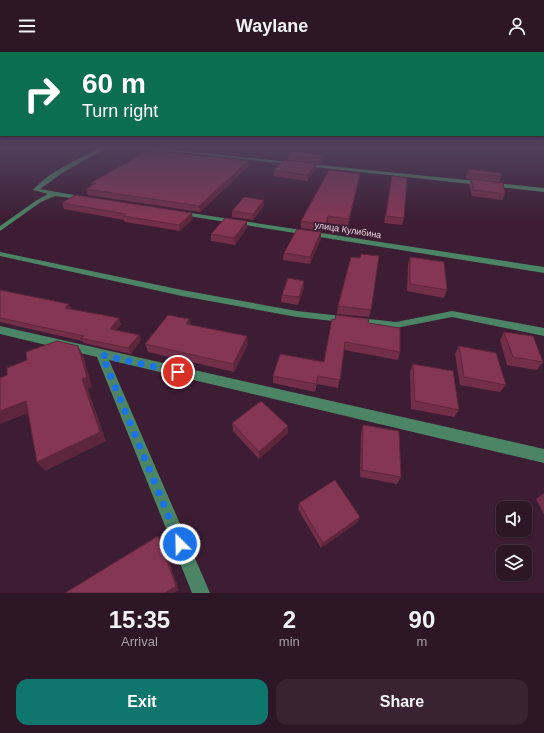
<!DOCTYPE html>
<meta charset="utf-8">
<style>
:root{--surface:#2d1626;--page:#392332;--text:#f1f3f6;--muted:#a79fa7;--line:#483543;--accent:#0f766e}
body{margin:0;font-family:Arial,sans-serif;background:var(--page);color:var(--text);height:100vh;display:flex;flex-direction:column;font-size:15px;white-space:nowrap}
*{box-sizing:border-box;margin:0}
p{font-size:13px;color:var(--muted)}
.icon{flex:none;width:22px;height:22px;fill:none;stroke:currentColor;stroke-width:2;stroke-linecap:round;stroke-linejoin:round}
.map{position:relative;height:541px;overflow:hidden}
.side{display:flex;flex-direction:column;background:var(--surface);flex:1}
.side>*{flex:none}
.banner{position:absolute;left:0px;top:0px;width:544px;height:84px;box-shadow:0 1px 3px #0004,0 0 0 1px var(--line);background:#0b6e4f;color:#fff;overflow:hidden}
.controls{position:absolute;left:496px;top:449px;display:grid;gap:8px}
.controls a{display:grid;place-items:center;width:36px;height:36px;border-radius:8px;background:var(--surface);box-shadow:0 1px 3px #0004,0 0 0 1px var(--line);font-size:20px}
.pin{position:absolute;display:grid;place-items:center;width:34px;height:34px;color:#fff;margin:-17px;border:2px solid #fff;border-radius:50%;box-shadow:0 1px 4px #0007}
.me{position:absolute;width:44px;margin:-22px;rotate:337deg;stroke-linejoin:round;filter:drop-shadow(0 0 3px #0008)}
.turn{display:flex;align-items:center;gap:14px;height:84px;padding:0 16px;font-size:18px}
.turn .icon{width:52px;height:52px;stroke-width:2.5}
.turn b{display:block;font-size:28px;line-height:34px}
.eta{display:flex;justify-content:space-evenly;align-items:center;height:68px;text-align:center}
.eta b{font-size:24px;font-weight:800;line-height:28px}
.button{display:flex;gap:8px;margin-top:auto;padding:8px 16px}
.button a{flex:1;height:46px;border-radius:12px;background:var(--accent);color:#fff;font-size:16px;font-weight:800;line-height:46px;text-align:center}
.button a+a{background:var(--page);color:var(--text)}
header{display:flex;justify-content:space-between;align-items:center;height:52px;padding:0 16px;background:var(--surface);font-size:18px;font-weight:800}
.map>svg:first-child{display:block}
</style>
<header><svg class="icon" aria-label="menu" viewBox="0 0 24 24"><path d="M4 6h16M4 12h16M4 18h16"/></svg>Waylane<svg class="icon" aria-label="person" viewBox="0 0 24 24"><circle cx="12" cy="8" r="4"/><path d="M4 21q1-7 8-7t8 7"/></svg></header>
<div class="map">
<svg width="544" height="541" viewBox="0 0 544 541">
<rect width="100%" height="100%" fill="#3c1d33"/>
<g fill="none" stroke-linecap="round" stroke-linejoin="round">
<path fill="#4c8566" fill-rule="evenodd" d="M0,95h124l-18,1 -44,25 -22,16 45,8 2,1v2l-32,-4 -14,6 -41,29v-5l37,-26 11,-6 -15,-4c17,-19 44,-30 66,-42h-98z
M131,95h12l401,41v4z
M178,159l366,56v6l-368,-59 -1,-1z
M0,200l182,38 115,21 99,11 56,-11 92,17v8l-92,-19 -56,11 -99,-11 -115,-21 -182,-40z
M0,274l544,123v14l-435,-103 101,233h-18l-95,-236 -97,-23z"/>
</g>
<path fill="#732e49" d="M288,103h35v5l-3,4 -3,-1 -1,6 -9,12 -33,-5v-6l14,-10z
M249,114l-49,46 -112,-17 -2,-6 6,-3 -1,-3z
M468,117l33,7 -2,6 -32,-3 -1,-4z
M392,124l12,42 -2,7 -18,-2z
M471,127l34,15 -3,6 -30,-4 -3,-11z
M359,128l-11,46 -20,-3 -4,8 -23,-3v-7z
M62,151l131,16 -13,12 -55,-9 -1,-2 -60,-11z
M264,154l-11,14 -21,-3v-6z
M247,176l-12,17 -24,-4v-7z
M321,187l-11,25 -27,-4 1,-7z
M410,205l37,33 -3,8 -37,-7 1,-27z
M304,236l-6,17 -17,-3 1,-7z
M0,238l72,19 49,15 -5,6 23,5 2,5 -10,14 -47,-11 -2,-2 -82,-19z
M338,254l33,4 -2,7 -32,-3z
M189,267l2,6 57,19 -14,28 -86,-20 -3,-8z
M332,267l36,4 32,29 -2,8 -54,-10 -6,38 -21,-4 -2,8 -42,-9v-7l51,-14z
M504,280l39,30 -6,8 -30,-5 -7,-25z
M459,294l47,39 -6,7 -40,-7 -5,-31z
M413,312l46,46 -5,7 -43,-8 -1,-38z
M232,371l56,10 -29,26 -26,-28z
M363,373l38,52 -4,7 -37,-7 1,-45z
M544,441v21l-8,-15z
M299,451l59,19 -37,26 -23,-39z"/>
<path fill="#5e263c" d="M323,103v5l-3,4 1,-6z
M248,109l1,5 -49,46 -1,-6z
M317,111l-1,6 -9,12v-6z
M360,122l-1,6 -11,46 1,-7z
M264,148v6l-11,14v-6z
M192,161l1,6 -13,12 -1,-6z
M328,164v7l-4,8 1,-6z
M247,169v7l-12,17 -1,-7z
M321,180v7l-11,25v-7z
M304,229v7l-6,17 1,-8z
M69,252l3,5 -7,-1z
M119,266l2,6 -9,11 -2,-6z
M189,267l2,8 -5,-3z
M139,283l2,5 -10,14 -3,-6z
M247,284l1,8 -14,28 -1,-8z
M78,294l5,9 9,32 -4,2 18,52 -61,30 -8,-9 45,-83z
M26,349l8,10 -34,13v-13z
M288,374v7l-29,26v-7z
M360,465l-2,5 -37,26 2,-5z
M158,484l4,5 17,49 -5,3h-9z"/>
<path fill="#863655" stroke="#5e263c" d="M149,98l99,11 -49,45 -113,-17 10,-6h-5z
M292,99l31,4 -2,3 -33,-3z
M284,108l33,3 -10,12 -33,-5z
M468,117l33,4v3l-32,-3z
M329,118l31,4 -11,45 -21,-3 -3,9 -24,-4z
M392,124l15,2 -3,40 -18,-2z
M471,127l32,4 2,11 -31,-4z
M75,143l117,18 -13,12 -56,-9 3,-2 -64,-11z
M244,145l20,3 -11,14 -21,-3z
M225,166l22,3 -13,17 -23,-4z
M297,177l24,3 -11,25 -26,-4z
M361,202l18,2 -8,54 -33,-4 13,-49 9,1z
M410,205l34,5 3,28 -37,-6z
M288,226l16,3 -5,16 -17,-2z
M0,238l69,14 -4,4 54,10 -9,11 29,6 -11,13 -48,-10 4,-2 -84,-18z
M168,263l21,4 -3,5 61,12 -14,28 -88,-20z
M336,263l33,4 -1,4 32,5v24l-55,-10 -5,38 -22,-4 -2,8 -43,-8 7,-22 44,8 8,-43 3,1z
M504,280l29,4 10,26 -30,-5z
M57,289l21,5 9,31 -5,2 18,53 -63,30 -11,-61 -26,10v-33l7,-3v-7l20,-8 -1,-8z
M459,294l37,7 10,32 -42,-8z
M413,312l40,7 6,39 -44,-9z
M261,349l27,25 -29,26 -27,-29z
M363,373l36,6 2,46 -39,-7z
M335,428l25,37 -37,26 -24,-40z
M158,484l18,50 -11,7h-100z"/>
<linearGradient id="sky" x2="0" y2="1"><stop stop-color="#21101c"/><stop offset="0.56" stop-color="#50405b"/><stop offset="1" stop-color="#50405b" stop-opacity="0"/></linearGradient>
<rect width="544" height="170" fill="url(#sky)"/>
<g fill="none" stroke-linecap="round" stroke-linejoin="round">
<path stroke="#1a73e8" stroke-width="7" stroke-dasharray="0 12.6" d="M178,320l-76,-17 78,189"/>
</g>
<g text-anchor="middle" stroke-width="3.5" stroke-linejoin="round" paint-order="stroke">
<g font-size="9" fill="#ebd5e3" stroke="#3c1d33">
<text transform="translate(348 178) rotate(9)" y="3">улица Кулибина</text>
</g>
</g>
</svg>
<div class="controls">
<a><svg class="icon" aria-label="sound" viewBox="0 0 24 24"><path d="M4 9h4l5-4v14l-5-4H4zM17 9q2 3 0 6"/></svg></a>
<a><svg class="icon" aria-label="layers" viewBox="0 0 24 24"><path d="M12 4l9 5-9 5-9-5zM3 14l9 5 9-5"/></svg></a>
</div>
<div class="pin" style="left:178px;top:320px;background:#d93025"><svg class="icon" aria-label="arrive" viewBox="0 0 24 24"><path d="M6 21V4h12l-3 4 3 4H6"/></svg></div>
<svg class="me" style="left:180px;top:492px" viewBox="-20 -20 40 40"><circle r="17" fill="#1a73e8" stroke="#fff" stroke-width="3"/><path d="M0-11L8 9 0 5-8 9z" fill="#fff"/></svg>
<div class="banner">
<div class="turn"><svg class="icon" aria-label="right" viewBox="0 0 24 24"><path d="M7 20v-9h11M14 6l5 5-5 5"/></svg><div><b>60 m</b>Turn right</div></div>
</div>
</div>
<section class="side">
<div class="eta">
<div><b>15:35</b><p>Arrival</p></div>
<div><b>2</b><p>min</p></div>
<div><b>90</b><p>m</p></div>
</div>
<div class="button"><a>Exit</a><a>Share</a></div>
</section>
